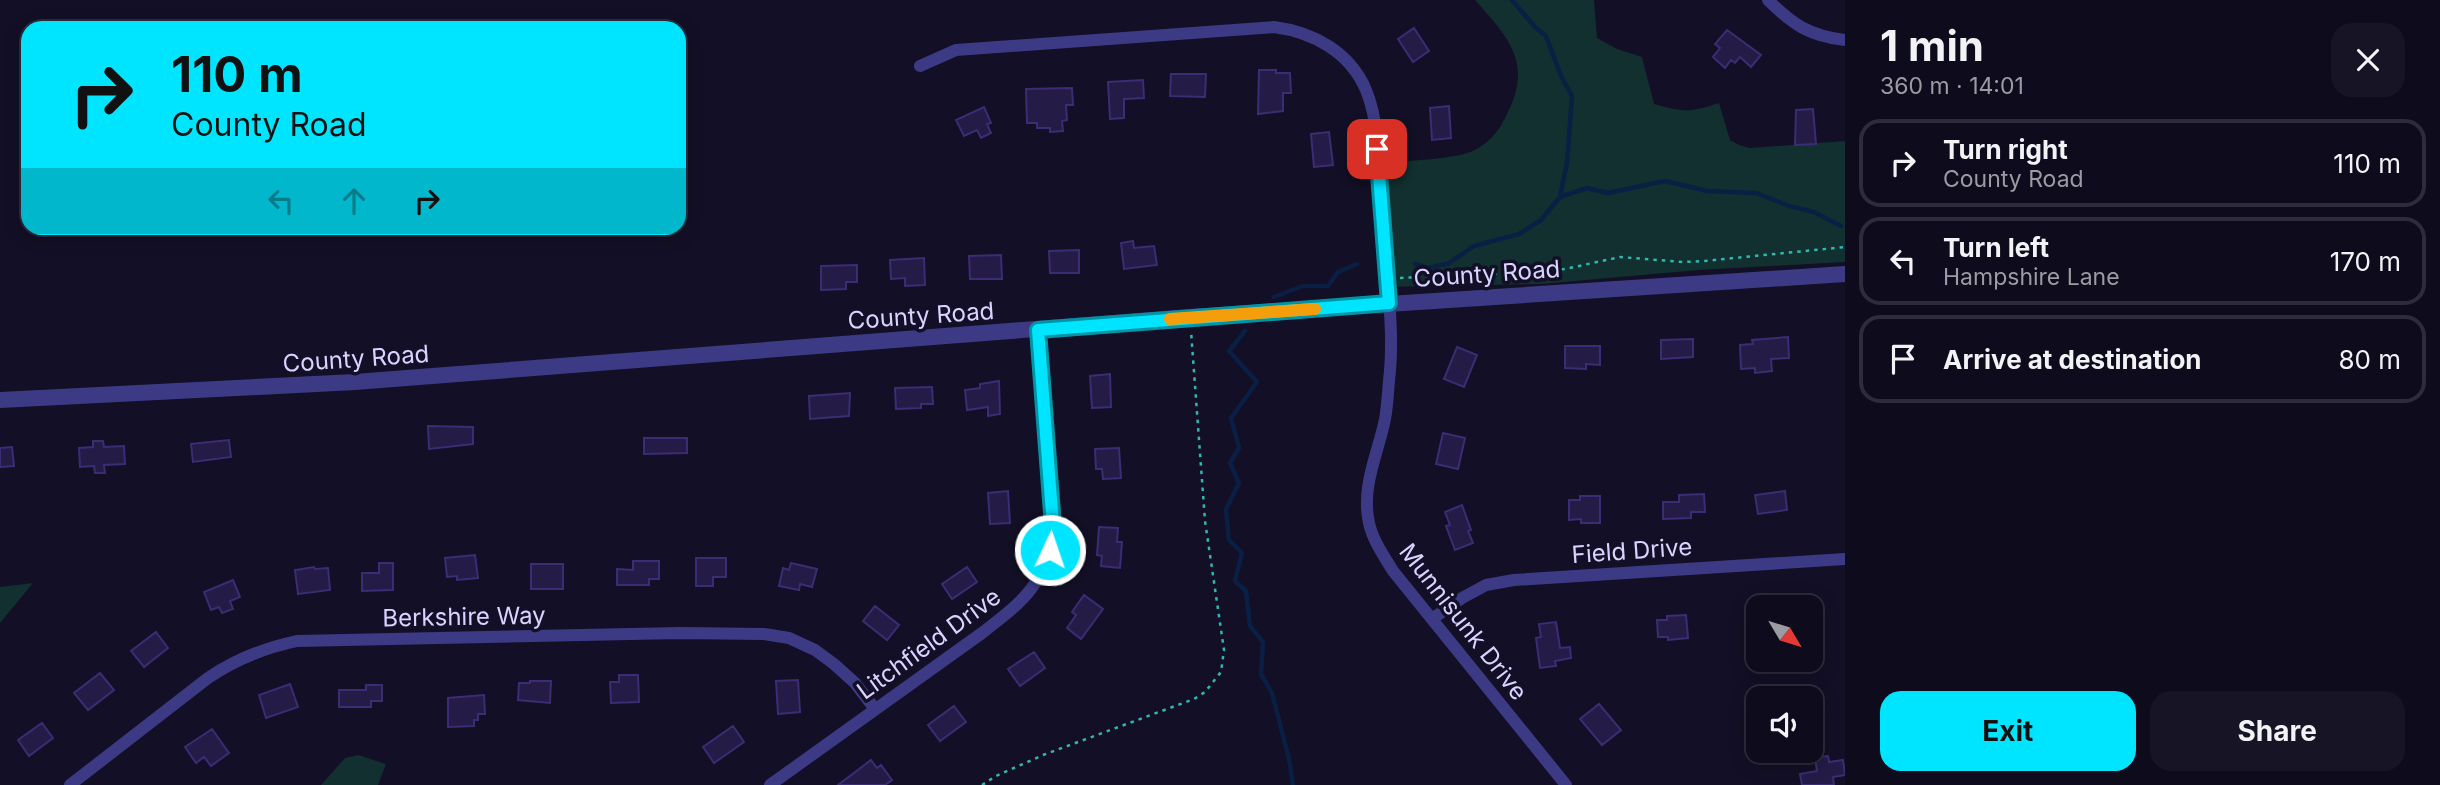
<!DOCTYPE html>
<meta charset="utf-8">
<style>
:root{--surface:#0e0b1c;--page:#171425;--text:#f1f3f6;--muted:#9b9ba3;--line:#2e2b3b;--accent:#00e5ff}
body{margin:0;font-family:Inter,sans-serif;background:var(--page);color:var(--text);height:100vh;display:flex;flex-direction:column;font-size:26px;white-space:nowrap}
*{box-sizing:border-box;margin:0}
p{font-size:23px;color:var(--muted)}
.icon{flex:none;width:38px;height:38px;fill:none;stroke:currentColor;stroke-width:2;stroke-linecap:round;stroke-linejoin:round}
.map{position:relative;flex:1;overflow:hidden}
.sheet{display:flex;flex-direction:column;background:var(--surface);width:595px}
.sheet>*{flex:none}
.banner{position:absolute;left:21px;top:21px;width:665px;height:214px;border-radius:21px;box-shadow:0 4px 18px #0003,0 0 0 2px var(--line);background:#00e5ff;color:#111;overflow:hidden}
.needle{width:46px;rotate:128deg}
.controls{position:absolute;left:1746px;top:595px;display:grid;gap:14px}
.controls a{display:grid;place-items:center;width:77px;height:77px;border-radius:14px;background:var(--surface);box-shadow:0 4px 18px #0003,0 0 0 2px var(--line);font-size:35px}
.pin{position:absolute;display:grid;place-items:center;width:60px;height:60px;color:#fff;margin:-30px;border-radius:14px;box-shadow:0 4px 10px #0006}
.me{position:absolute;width:77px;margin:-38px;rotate:3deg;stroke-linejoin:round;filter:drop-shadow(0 0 5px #0008)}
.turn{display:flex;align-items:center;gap:24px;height:147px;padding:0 35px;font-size:32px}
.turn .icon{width:91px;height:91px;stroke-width:2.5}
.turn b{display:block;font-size:49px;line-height:60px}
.lanes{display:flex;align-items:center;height:66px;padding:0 35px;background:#0003;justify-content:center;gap:35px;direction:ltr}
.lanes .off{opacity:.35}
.round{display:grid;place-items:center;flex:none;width:74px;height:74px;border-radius:21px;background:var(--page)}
.summary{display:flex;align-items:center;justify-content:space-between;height:119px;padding:0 35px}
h1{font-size:42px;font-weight:700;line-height:52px}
.cta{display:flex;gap:14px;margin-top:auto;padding:14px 35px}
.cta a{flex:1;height:80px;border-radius:21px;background:var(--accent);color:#111;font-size:28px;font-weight:700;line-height:80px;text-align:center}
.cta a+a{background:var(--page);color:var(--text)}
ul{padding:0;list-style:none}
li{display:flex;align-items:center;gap:21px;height:88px;margin:0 14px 10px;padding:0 21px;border:4px solid var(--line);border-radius:21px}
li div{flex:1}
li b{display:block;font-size:26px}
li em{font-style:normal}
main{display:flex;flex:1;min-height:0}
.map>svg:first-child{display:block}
</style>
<main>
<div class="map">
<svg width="1845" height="785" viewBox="0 0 1845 785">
<rect width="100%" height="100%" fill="#130f26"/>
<path fill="#12302f" d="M1475,0h119l3,38 20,11 25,8 12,47c30,8 35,9 65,-1l11,37 9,5 11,3 95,-7v121l-146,8 -158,14 -158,3 4,-111 -3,-13c23,-3 71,-3 91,-13 15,-8 25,-20 32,-36 26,-51 2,-76 -32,-114z
M33,583l-33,40v-36z
M358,755l28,9 -8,21h-57l24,-27z"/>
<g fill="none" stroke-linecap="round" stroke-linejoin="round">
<path stroke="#0a1f44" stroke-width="4.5" d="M1560,197l27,-9 21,5 57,-12 42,10 49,2 33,13 25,6 27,14
M1415,264l14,4 20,-5 25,-17 45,-12 22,-14 19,-23 7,-34 5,-67 -11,-20 -15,-40 -11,-9 -23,-27
M1274,297l29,-11h25l10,-14 19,-8
M1245,331l-16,20 28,31 -26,36 8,30 -9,15 9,20 -13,26 3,31 13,13 -7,28 11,10 4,35 13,16 -2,32 11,19 17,66 4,26"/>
</g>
<path fill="#241b47" stroke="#3b2d73" stroke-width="2" d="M1414,28l15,23 -16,11 -15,-23z
M1727,30l34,25 -10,12 -11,-10 -5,6 -4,-3 -6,8 -12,-11 7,-9 -5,-4z
M1259,70h17v3h14l1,20h-8v18l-25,3z
M1171,74h35l-1,23 -35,-1z
M1143,80l1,18 -20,1v19l-14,1 -2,-37z
M1072,88l1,17h-7l1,15 -5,1 1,10 -13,1v-4h-13v-5h-10l-1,-34z
M1449,106l2,32 -19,2 -2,-32z
M984,107l7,16 -4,1 4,9 -10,5 -4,-8 -13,6 -8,-16z
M1813,109l3,35 -21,1 1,-35z
M1329,132l4,33 -19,2 -3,-33z
M1133,241l1,7 20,-2 3,19 -33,4 -3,-26z
M1079,250v23h-29l-1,-22z
M1001,255l1,24h-32l-1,-23z
M924,258l1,27 -20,1v-8l-14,1 -1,-19z
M857,265v17h-11v7l-25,1v-24z
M1788,337l1,21 -18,1 1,12 -17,2v-5l-14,1 -1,-24 13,-1 -1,-4z
M1693,339v18l-32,2v-19z
M1565,346h35v19l-14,-1v5l-21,-1z
M1457,347l20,8 -13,32 -20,-8z
M1110,374l1,33 -19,1 -2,-32z
M999,381l1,33 -12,2v-9l-21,3 -2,-20 15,-2v-4z
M932,387l1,17h-12v4l-25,1 -1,-21z
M850,393l-1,23 -39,3 -1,-23z
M428,426l45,1v17l-44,5z
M1443,433l22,5 -7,31 -22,-5z
M644,438h43v15l-43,1z
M229,440l2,17 -38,5 -2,-18z
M93,441h10l1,6 20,-1 1,18 -21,1 1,8h-10l-1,-7 -14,1 -1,-19 14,-1z
M12,447l2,19 -14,1v-19z
M1119,448l2,30 -18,1 -1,-10h-6l-1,-20z
M1008,491l2,32 -20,1 -2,-31z
M1785,491l2,19 -29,4 -3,-19z
M1704,494l1,18h-14v6l-28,1v-17h16v-7z
M1580,496h20v27h-19v-4l-12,1v-20h11z
M1462,505l9,25 -3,1 5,12 -18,7 -9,-24 4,-1 -5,-13z
M1099,527l19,1 -1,14h5l-2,26 -19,-2 1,-10 -5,-1z
M475,555l3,23 -21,2v-4l-10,1 -2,-19z
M696,558h30v19h-13v9h-17z
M633,561h26v18h-10v6h-32v-16l16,1z
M379,563h14v27l-31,1v-18h17z
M791,563l26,6 -5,18 -12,-3 -1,6 -20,-4 4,-18 6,2z
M531,564h32v25h-32z
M314,567l1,2 13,-1 2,22 -32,4 -3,-24z
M967,567l10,15 -25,17 -10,-15z
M233,580l7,17 -10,4 3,8 -11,4 -3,-6 -8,3 -7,-18z
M1084,595l19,14 -22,30 -14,-11 9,-13 -4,-3z
M875,606l24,19 -12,15 -24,-19z
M1748,612h11v33h-9z
M1686,615l2,23 -20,2v-3h-10l-1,-17h10v-4z
M1556,622l4,26 10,-1 1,11 -16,3 1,5 -16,2 -4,-30 5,-1 -2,-13z
M156,632l12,16 -24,19 -13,-16z
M1034,652l11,16 -25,18 -12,-17z
M100,673l14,17 -26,20 -14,-17z
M619,675h19l1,27 -28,1 -1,-21h9z
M798,680l2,32 -22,2 -2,-33z
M530,681h21l-1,22 -32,-3 1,-17h11z
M290,684l8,23 -32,11 -7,-23z
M366,685h16v16h-11v6h-32v-17h27z
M484,695l1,19h-7v6h-4v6l-26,1v-29z
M1599,704l22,26 -19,15 -22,-26z
M954,706l12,16 -26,19 -12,-16z
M42,723l11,15 -24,18 -11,-16z
M733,726l11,16 -30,21 -11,-16z
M212,729l17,24 -18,13 -7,-9 -8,6 -11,-16z
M1828,756l1,6 14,-2 2,15 -12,2 1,8h-32l-2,-11 17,-3 -2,-13z
M871,760l6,8 4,-3 11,15 -7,5h-47z"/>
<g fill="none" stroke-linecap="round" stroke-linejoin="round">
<path stroke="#2fb8b0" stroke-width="2.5" stroke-dasharray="3.5 5" stroke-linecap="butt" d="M1400,278l135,-6 30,-3 55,-12 63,5 21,-1 141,-14
M982,785l14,-9 47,-21 151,-56 11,-7 16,-20 3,-22 -19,-129 -14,-190"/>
<path stroke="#3d3a85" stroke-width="12" d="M1768,0c25,25 42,36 77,40
M920,66l36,-16 318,-23c39,5 76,25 92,63 16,39 13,95 16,137 4,47 12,97 8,144 -2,16 -2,32 -5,48 -7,35 -24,67 -16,104 4,18 15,33 24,48l173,214
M1432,619l30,-21 24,-13 28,-5 331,-21
M70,785l138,-107c28,-19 56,-30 89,-37l383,-8 84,1 25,4 26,12 19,14 21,19 20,26
M770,785l212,-152c44,-34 64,-49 71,-107l-15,-196"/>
<path stroke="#3d3a85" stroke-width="16" d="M0,400l355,-18 835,-65 655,-43"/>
</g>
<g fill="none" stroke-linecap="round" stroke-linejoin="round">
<g stroke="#0095a6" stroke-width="18">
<path id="route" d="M1050,550l3,-24 -15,-196 351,-27 -12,-154"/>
</g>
<use href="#route" stroke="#00e5ff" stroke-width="12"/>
<path stroke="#f59e0b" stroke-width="12" d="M1170,319l145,-10"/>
</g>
<g text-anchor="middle" stroke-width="7" stroke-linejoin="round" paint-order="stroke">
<g font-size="24" fill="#d9d4ff" stroke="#130f26">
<text transform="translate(1487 274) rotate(-4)" y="8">County Road</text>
<text transform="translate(921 316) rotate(-4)" y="8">County Road</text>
<text transform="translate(356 359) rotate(-4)" y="8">County Road</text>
<text transform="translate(1632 551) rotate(-4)" y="8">Field Drive</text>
<text transform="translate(464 617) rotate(-1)" y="8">Berkshire Way</text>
<text transform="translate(1463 622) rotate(52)" y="8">Munnisunk Drive</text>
<text transform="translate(929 644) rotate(-36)" y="8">Litchfield Drive</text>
</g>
</g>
</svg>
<div class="controls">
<a><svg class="needle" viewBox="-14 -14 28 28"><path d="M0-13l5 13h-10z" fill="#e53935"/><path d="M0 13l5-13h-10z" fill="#9b9ba3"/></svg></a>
<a><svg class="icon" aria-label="sound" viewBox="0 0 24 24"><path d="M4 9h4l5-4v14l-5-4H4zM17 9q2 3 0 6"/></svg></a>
</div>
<div class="pin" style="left:1377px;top:149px;background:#d93025"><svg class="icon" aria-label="arrive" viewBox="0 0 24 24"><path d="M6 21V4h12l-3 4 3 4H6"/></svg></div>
<svg class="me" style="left:1050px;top:550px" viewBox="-20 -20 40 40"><circle r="17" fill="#00e5ff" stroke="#fff" stroke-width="3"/><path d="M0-11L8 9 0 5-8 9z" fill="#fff"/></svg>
<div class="banner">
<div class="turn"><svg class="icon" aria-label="right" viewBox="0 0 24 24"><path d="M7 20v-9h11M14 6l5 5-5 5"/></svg><div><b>110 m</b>County Road</div></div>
<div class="lanes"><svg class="icon off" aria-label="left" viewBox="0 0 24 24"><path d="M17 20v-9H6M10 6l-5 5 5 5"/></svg><svg class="icon off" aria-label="ahead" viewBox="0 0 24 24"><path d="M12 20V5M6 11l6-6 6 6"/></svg><svg class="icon" aria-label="right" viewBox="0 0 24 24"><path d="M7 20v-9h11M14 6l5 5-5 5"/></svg></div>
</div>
</div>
<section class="sheet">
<div class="summary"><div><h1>1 min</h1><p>360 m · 14:01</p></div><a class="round"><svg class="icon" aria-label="close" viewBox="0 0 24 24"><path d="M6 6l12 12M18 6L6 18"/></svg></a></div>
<ul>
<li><svg class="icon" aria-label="right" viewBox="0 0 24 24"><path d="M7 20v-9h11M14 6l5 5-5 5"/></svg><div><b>Turn right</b><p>County Road</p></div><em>110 m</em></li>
<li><svg class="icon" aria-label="left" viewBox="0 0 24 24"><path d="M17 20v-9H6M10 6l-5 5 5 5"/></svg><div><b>Turn left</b><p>Hampshire Lane</p></div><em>170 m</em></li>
<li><svg class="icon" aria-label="arrive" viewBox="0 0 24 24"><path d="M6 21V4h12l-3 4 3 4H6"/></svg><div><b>Arrive at destination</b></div><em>80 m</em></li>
</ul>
<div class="cta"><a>Exit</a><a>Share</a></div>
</section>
</main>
